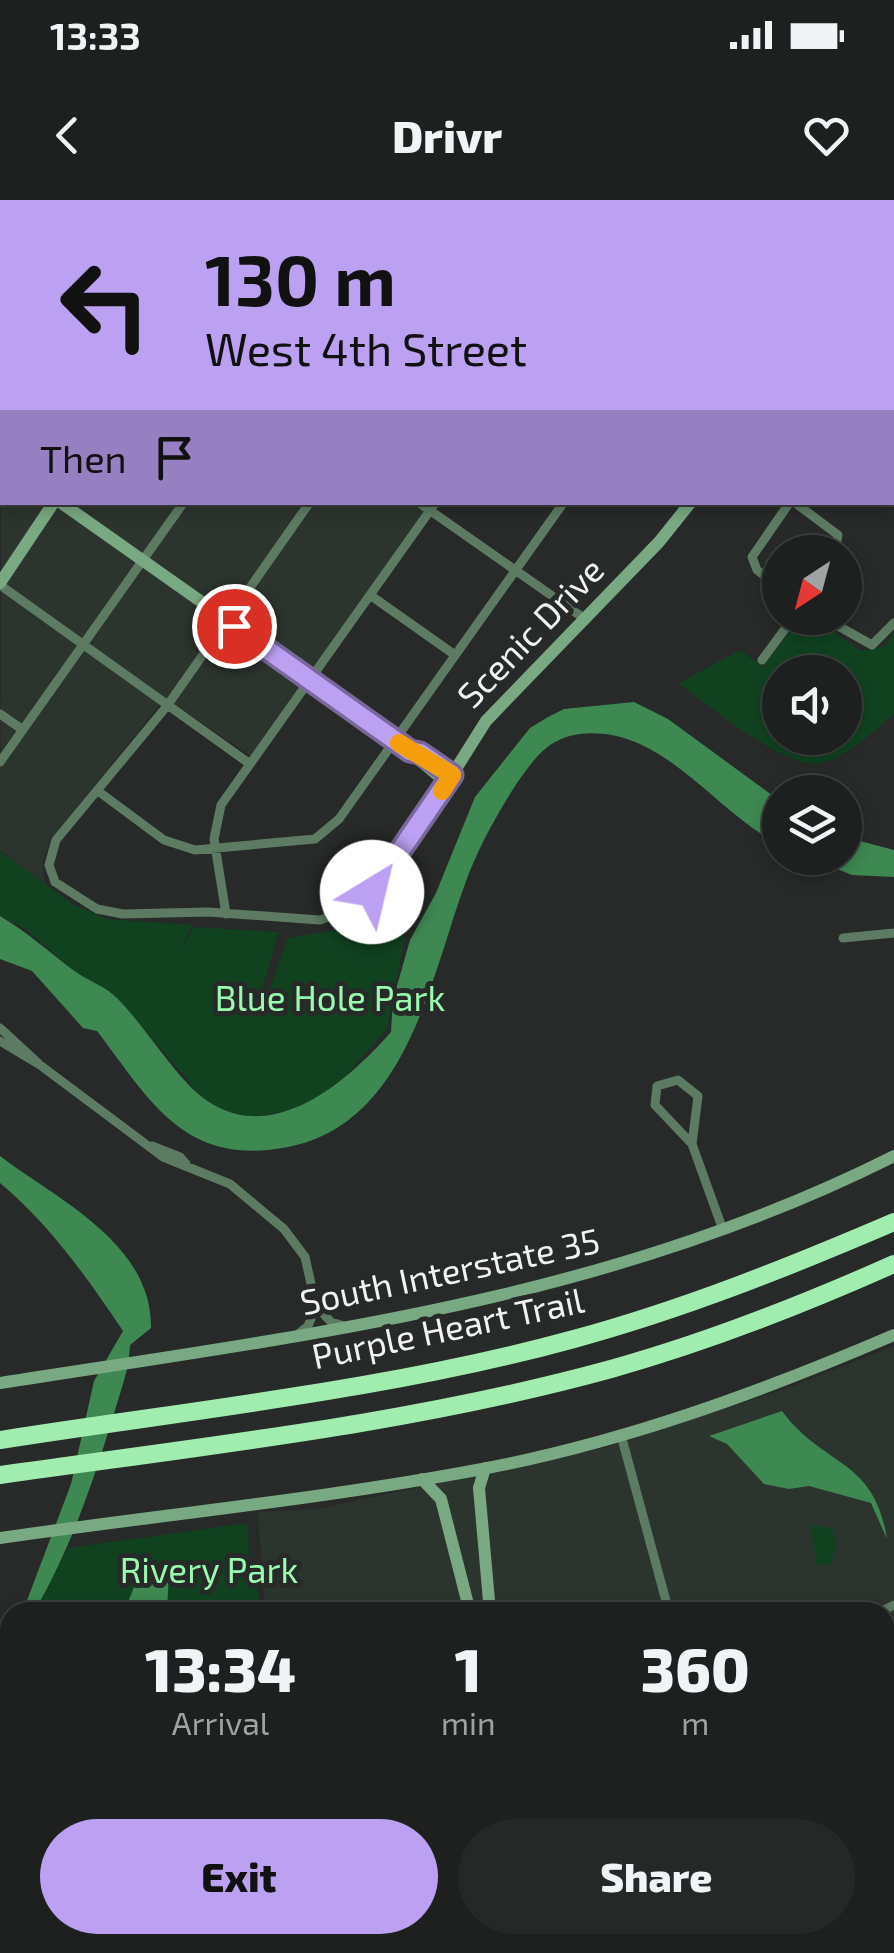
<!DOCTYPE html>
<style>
:root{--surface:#1d201e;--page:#252827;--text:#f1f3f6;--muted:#a0a3a4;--line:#3b3e3c;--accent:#bca0f2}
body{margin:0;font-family:"Exo 2",sans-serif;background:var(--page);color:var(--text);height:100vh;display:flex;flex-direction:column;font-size:38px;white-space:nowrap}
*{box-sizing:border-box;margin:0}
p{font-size:32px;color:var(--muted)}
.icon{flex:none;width:55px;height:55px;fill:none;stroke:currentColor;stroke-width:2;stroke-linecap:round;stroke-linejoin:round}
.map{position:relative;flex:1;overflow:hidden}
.sheet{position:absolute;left:0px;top:1402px;width:895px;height:352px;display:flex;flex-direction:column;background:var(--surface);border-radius:30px 30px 0 0;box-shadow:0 5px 15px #0003,0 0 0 2px var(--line)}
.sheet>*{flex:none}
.banner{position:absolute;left:0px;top:0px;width:895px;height:305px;box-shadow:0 5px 15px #0003,0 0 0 2px var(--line);background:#bca0f2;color:#111;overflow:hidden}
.needle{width:65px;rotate:216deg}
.fabs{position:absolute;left:762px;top:335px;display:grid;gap:20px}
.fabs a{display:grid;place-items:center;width:100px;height:100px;border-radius:50%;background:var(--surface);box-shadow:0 5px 15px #0003,0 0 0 2px var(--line);font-size:50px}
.pin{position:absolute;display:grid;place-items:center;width:85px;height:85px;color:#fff;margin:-42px;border:5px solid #fff;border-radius:50%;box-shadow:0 2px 10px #0007}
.me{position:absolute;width:110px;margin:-55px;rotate:36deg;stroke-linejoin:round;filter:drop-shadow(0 0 8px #0008)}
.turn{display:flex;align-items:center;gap:35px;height:210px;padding:0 40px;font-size:45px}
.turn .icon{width:130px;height:130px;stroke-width:2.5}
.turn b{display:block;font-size:70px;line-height:85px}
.then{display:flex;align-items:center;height:95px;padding:0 40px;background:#0003;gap:20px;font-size:38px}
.eta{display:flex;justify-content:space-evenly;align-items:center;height:170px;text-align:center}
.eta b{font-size:60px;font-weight:800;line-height:70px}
.cta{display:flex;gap:20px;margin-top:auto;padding:20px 40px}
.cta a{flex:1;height:115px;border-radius:60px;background:var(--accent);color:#111;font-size:40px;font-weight:800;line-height:115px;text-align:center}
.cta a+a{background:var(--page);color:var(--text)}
.status{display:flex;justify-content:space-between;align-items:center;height:70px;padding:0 50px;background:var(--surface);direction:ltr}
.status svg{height:28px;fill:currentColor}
header{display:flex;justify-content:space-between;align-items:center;height:130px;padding:0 40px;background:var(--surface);font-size:45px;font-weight:800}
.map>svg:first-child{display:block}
</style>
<div class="status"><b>13:33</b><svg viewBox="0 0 49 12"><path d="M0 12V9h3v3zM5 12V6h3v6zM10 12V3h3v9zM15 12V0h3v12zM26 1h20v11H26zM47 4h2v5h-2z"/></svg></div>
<header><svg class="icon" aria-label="back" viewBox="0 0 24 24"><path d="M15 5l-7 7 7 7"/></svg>Drivr<svg class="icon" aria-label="heart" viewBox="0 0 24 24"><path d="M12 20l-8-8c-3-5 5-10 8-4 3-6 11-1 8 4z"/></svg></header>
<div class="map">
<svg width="894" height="1753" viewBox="0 0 894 1753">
<rect width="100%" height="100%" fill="#272a28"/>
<path fill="#2c342e" d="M0,0h739l3,2h-740v16z
M2,191v111l429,1 -180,253 -86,-58 -114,141 -8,23 2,24 -45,-36z
M894,1146v607h-576l6,-8h561v-333h-620l-7,-100 59,-3 290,-62 175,-57z"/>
<path fill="#104220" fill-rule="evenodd" d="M800,418h14l47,33 24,-5 9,-13v81c-22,18 -44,41 -72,49 -32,10 -117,-60 -143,-80l61,-33 23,17zM780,472h65v66h-65z
M0,651l74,54 33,14 85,6 -10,23 12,-21 85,5 -20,66 11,-11 18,-49 52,-9 33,-19 32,27 -18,92 -45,51 -22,17 -27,13 -39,7 -30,-6 -22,-14 -87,-102 -39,-22 -50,-44 -26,-13z
M248,1323l1,36 14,53h-230l35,-64z
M817,1325l16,5 3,17 -5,17 -14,1 -6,-38z
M10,1454v245l-10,17v-249z"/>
<path fill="#3e8852" d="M634,502l34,17 112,82v44c-66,-33 -117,-120 -200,-111 -32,4 -46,25 -63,49 -20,31 -40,67 -52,101 -35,95 -58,240 -177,263 -103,20 -137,-45 -191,-116l-14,-3 -51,-57 -32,-12v-43c27,16 48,35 73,54 14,11 33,16 45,29 25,26 44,57 68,83 70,77 154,8 205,-50l2,-32 17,-60 26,-47 39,-96 55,-69 18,-11 16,-8z
M845,637l49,13v27l-42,-2 -42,-17h35z
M0,956c58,44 152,87 151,172l-21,17c-1,20 -5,33 -11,52 -23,76 -45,146 -85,215h-17l9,-9 45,-119 23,-103 29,-50c-37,-55 -73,-106 -123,-148z
M782,1211c42,57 92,46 105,128l-16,-36 -62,-17 -20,3 -25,-5 -37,-40 -18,-8z
M148,1367l21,5 -2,40h-43l12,-30z"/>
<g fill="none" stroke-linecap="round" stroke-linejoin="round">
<path stroke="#5d7b63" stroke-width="9" d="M177,0l3,2
M555,0l4,2
M730,0l3,2
M888,0l3,2
M132,2l1,-2
M395,2l2,-2
M650,2l2,-2
M759,2l1,-2
M0,7l2,2
M892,14l2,-1
M892,117l2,1
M0,134l2,2
M0,189l2,-4
M892,244l2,1
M0,261l2,1
M310,302l-143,204 -111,134 -7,25 6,17 42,27 26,5 85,-2 112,8c63,-18 93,-85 127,-137
M418,302l167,117
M794,302l44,33 -3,17
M0,385l250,179
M780,387l-23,-17 -5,-13 38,-55
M370,395l85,60
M824,418l48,27 22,-22
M762,460l31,-42
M0,514l23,16
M0,562l184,-260
M98,591l66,49 31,10 120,-11 24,-20 225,-317
M226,714l-12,-75 7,-34 215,-303
M843,738l51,-5
M0,828l38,35
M0,841l40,24 123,92 67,27 54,45 21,28 11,49 -8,20 -11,9
M692,944l6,-48 -20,-16 -21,6 -2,19 37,39 31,86
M152,946l28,11 6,7
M316,1106l15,16 13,4
M621,1235l48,177
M880,1412l14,-7
M743,1745l4,8
M145,1753l9,-8
M155,1753l9,-8"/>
<path stroke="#79a982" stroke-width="12" d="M368,0l4,2
M265,2l2,-2
M892,177h2
M60,302l327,231 60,50 39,-62 173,-179 32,-40
M0,383l54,-81
M409,551l11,2 32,22
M0,1183c312,-49 608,-83 894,-227
M485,1268l-6,20 11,124
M422,1279l19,20 29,113
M0,1338c160,-23 323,-39 482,-69 143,-27 279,-77 412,-134
M285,1753l4,-8
M307,1753l5,-8"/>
<path stroke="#a1edb0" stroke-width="18" d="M0,1240c191,-30 388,-50 574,-101 110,-30 215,-72 320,-117
M0,1275c204,-29 411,-51 611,-106 97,-27 191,-64 283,-105"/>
</g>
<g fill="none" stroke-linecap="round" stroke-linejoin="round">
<g stroke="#7a689d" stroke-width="25">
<path id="route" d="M234,426l176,125 10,2 32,22 -80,117"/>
</g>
<use href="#route" stroke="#bca0f2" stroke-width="18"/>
<path stroke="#f59e0b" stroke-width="18" d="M399,543l53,32 -10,16"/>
</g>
<g text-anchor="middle" stroke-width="10" stroke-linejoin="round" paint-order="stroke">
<g font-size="35" fill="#f2f4f3" stroke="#272a28">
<text transform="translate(531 433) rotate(-46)" y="12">Scenic Drive</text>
<text transform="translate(450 1072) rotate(-12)" y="12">South Interstate 35</text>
<text transform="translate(448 1129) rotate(-12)" y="12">Purple Heart Trail</text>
</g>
<g font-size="35" fill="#98fcaf" stroke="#272a28">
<text x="330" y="811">Blue Hole Park</text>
<text x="209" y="1383">Rivery Park</text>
</g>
</g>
</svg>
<div class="fabs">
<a><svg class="needle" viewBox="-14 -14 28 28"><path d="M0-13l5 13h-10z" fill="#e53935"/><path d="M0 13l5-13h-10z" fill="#a0a3a4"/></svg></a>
<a><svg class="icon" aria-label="sound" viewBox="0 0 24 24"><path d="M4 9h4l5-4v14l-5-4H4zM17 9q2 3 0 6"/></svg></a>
<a><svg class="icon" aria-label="layers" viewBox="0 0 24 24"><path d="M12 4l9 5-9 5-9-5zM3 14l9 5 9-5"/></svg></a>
</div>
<div class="pin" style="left:234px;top:426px;background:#d93025"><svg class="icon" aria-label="arrive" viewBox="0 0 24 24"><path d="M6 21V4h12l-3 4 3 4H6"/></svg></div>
<svg class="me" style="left:372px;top:692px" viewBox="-20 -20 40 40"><circle r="19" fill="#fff"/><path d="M0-13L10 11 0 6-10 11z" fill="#bca0f2"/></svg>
<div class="banner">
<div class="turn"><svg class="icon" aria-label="left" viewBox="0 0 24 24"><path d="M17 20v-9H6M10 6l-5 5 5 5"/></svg><div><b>130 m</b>West 4th Street</div></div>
<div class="then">Then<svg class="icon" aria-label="arrive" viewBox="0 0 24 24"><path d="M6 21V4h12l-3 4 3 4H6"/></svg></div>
</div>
<section class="sheet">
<div class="eta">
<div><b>13:34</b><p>Arrival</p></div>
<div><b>1</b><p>min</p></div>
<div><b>360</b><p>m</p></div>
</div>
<div class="cta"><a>Exit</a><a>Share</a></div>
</section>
</div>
